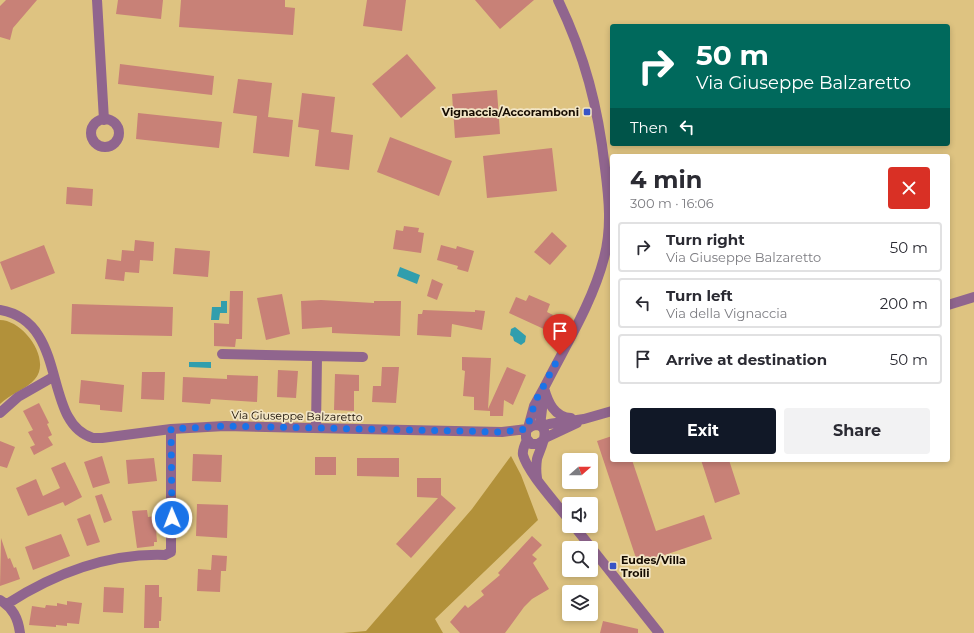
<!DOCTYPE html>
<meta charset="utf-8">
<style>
:root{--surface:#fff;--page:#f2f2f3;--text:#2b2b33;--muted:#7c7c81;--line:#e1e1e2;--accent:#111827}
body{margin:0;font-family:Montserrat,sans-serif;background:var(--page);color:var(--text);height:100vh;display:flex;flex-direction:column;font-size:15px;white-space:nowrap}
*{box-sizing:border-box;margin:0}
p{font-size:13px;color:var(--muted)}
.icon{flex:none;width:22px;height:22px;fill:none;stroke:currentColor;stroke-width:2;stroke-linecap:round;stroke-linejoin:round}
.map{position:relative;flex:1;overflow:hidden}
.panel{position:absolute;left:610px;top:154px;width:340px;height:308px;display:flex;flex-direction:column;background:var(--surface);border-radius:4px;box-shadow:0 2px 6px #0003}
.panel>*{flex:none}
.banner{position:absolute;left:610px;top:24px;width:340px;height:122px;border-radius:4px;box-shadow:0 2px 6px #0003;background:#00695c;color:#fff;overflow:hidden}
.needle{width:26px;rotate:69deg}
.controls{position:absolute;left:562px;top:453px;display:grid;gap:8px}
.controls a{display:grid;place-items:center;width:36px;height:36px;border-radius:4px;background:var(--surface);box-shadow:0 2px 6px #0003;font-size:20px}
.pin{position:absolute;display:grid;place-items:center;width:34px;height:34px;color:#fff;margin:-41px -17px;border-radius:50% 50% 50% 0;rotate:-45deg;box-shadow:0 0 4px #0007}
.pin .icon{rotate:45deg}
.me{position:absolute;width:44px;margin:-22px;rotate:359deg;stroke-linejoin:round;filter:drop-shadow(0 0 3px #0008)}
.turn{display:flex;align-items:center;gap:14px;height:84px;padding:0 20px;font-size:18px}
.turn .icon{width:52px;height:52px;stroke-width:2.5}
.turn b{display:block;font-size:28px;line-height:34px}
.then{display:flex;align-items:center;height:38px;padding:0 20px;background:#0003;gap:8px;font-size:15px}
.round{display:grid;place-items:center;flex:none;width:42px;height:42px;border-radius:4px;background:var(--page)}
.overview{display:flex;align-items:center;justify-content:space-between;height:68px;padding:0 20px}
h1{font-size:24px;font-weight:700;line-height:30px}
.action{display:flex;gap:8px;margin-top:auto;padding:8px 20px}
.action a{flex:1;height:46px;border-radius:4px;background:var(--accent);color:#fff;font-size:16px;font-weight:700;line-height:46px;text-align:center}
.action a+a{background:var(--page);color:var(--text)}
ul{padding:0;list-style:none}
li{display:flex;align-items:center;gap:12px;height:50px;margin:0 8px 6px;padding:0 12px;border:2px solid var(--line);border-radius:4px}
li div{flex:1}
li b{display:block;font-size:15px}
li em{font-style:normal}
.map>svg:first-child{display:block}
</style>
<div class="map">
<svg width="974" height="633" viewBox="0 0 974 633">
<rect width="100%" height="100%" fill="#dec381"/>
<path fill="#b2913a" d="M0,320c23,0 52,39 35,59 -8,10 -25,15 -35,25z
M511,456l10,19 17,45 -103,99 8,14h-100l23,-2 106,-122z"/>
<path fill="#319ead" d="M400,267l20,8 -3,9 -20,-8z
M221,301h6v12h-7l-1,7h-8l1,-13h9z
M515,327l11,9 -1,6 -4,3 -7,-4 -1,-4 -3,-2 1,-6z
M189,362h22v6l-22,-1z"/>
<path fill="#c88177" d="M6,0h31l-24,28 -3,12 -10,-3v-31z
M118,0h45l-2,19 -45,-5z
M181,0h104v7l10,1 -2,27 -114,-8z
M367,0h39l-4,31 -39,-5z
M475,0h59l-34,29z
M407,54l29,34 -35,30 -29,-34z
M120,64l94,12 -2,19 -94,-11z
M238,79l34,4 -4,34 25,3 -4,37 -36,-4 4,-37 -24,-3z
M497,90l3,44 -45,4 -3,-44z
M302,93l33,4 -4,35 22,3 -4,35 -34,-4 4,-36 -21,-3z
M138,113l84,9 -3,26 -83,-9z
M390,137l62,24 -13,35 -62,-24z
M552,148l5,43 -70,7 -4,-42z
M67,187l26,2 -1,17 -26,-2z
M404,226l15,2 -1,4 6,1 -3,20 -28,-4 3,-19 7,1z
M552,232l15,14 -17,19 -16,-13z
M135,240l19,2 -1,19 -13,-1 -1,13 -14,-1 -1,9 -19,-2 2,-20 14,2 1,-11 12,1z
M44,245l11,28 -44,17 -11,-28z
M441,245l15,4 1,-3 17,5 -6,21 -11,-3 1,-3 -21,-6z
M175,248l35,3 -2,26 -35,-3z
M432,279l11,5 -6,16 -10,-4z
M230,291h13l-1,48h-6l-1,8 -21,-1v-23l15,1z
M282,294l8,40 -24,6 -9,-42z
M529,295l21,9 -3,8 6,3 -7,15 -37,-17 7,-16 10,4z
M321,300l53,3v-2h27l-1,35 -68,-3v-6l-30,2 -1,-28z
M72,304l101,3 -1,29 -101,-2z
M423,310l52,2v-2l10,1 -3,19 -30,-6 -1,13 -34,-2 1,-21h4z
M462,357l29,1 -3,51 19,-42 19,8 -13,30 -9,-5 -1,16h-13v-5l-16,-1v-13l-11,-1 2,-25 -3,-1z
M382,367h17l-3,36 -24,-1 1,-16h8z
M278,370l20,1 -2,27 -19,-1z
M142,372h23l-1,28 -23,-1z
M335,374l24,1v16h-5v20l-20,-1z
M227,375l31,1 -1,26 -46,-3 -1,5 -28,-2 1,-25 44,2z
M81,380l43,5 -2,27 -22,-2v-5l-21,-2z
M39,403l10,20 -2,1 5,11 -4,2 5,8 -19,10 -4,-8 5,-2 -7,-13 5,-2 -10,-19z
M612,436v24h20l24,71 48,-16 8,24 -74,25 -41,-123z
M0,441l15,6 -8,21 -7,-2z
M193,454l29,1 -1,27 -29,-1z
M102,456l8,27 -17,5 -9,-26z
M315,457h21v18h-21z
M154,458l3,23 -29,3 -2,-24z
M357,458h42v19l-42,-1z
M701,460h28l11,34 -25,9z
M65,462l17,35 -17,9 -2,-4 -35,14 -12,-28 20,-9 7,17 17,-8 -9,-20z
M417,478h24v17l15,13 -45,50 -15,-14 42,-46 -21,-1z
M102,494l10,26 -8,3 -9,-27z
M197,504l31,1 -1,33 -31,-2z
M147,510l1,7 7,-1 2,26h-3v4l-17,2 -5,-37z
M90,514l10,28 -13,4 -10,-27z
M61,534l9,22 -37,14 -8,-23z
M532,536l10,9 -10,10 5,4 -4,4 16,26 -17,10 -8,8 -19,26h-45l-10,-11 15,-17 3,3 16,-13 -3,-4 19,-16 -2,-2z
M1,538l7,21 2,-1 4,10 2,-1 4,12 -20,7z
M212,555l15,1 -1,15h-5l-1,21 -23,-1 1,-22 13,1z
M145,585h14v12h3l-1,24h-2v7h-15z
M104,587l20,1 -1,25 -20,-1z
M67,601l15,2 -3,21 -12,-1v3l-11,-1v2l-27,-2 3,-19 13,2 1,-3 11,1v-3l10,2z
M603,621l35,8v4h-38z"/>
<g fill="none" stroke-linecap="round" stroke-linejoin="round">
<path stroke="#90658e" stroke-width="10" d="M97,0l7,120
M91 133a14 14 0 1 1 28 0a14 14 0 1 1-28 0Z
M948,305l26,-8
M0,310c70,12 41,113 93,128h9l69,-9 54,-3 277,6 25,-3
M222,354l141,3
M544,388c4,14 10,29 27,30
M0,413l18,-16 35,-20
M540,426l4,-34
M541,426l8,-2 35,-5 28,-8
M316,428l1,-71
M528,428l6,-22 10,-18c21,-42 48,-84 60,-130 8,-30 5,-59 1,-90 -7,-61 -20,-112 -47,-168
M545,438l32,-15
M527,440c-2,4 -5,10 -4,15 5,18 34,49 46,65
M537,478c-1,-6 -1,-12 0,-19 2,-8 16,-32 0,-34 -5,0 -8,2 -11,6v7l5,6h7l6,-4
M574,526l85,107
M0,600c13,8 18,18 20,33
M7,604c47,-30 101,-51 158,-49l6,-3v-123"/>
</g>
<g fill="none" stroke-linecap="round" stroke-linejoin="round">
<path stroke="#1a73e8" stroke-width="7" stroke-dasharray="0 12.6" d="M172,518l-1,-89 54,-3 277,6 25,-3 8,-27 25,-47"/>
</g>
<g fill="#3854c6" stroke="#f2e5c5" stroke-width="1.5">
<rect x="583" y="108" width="8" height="8" rx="2"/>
<rect x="609" y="562" width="8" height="8" rx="2"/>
</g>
<g text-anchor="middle" stroke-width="3.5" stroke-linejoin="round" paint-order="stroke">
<g font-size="11" font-weight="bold" fill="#150b00" stroke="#f2e5c5" text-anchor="end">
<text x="579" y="116">Vignaccia/Accoramboni</text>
<text x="621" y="564" text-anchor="start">Eudes/Villa<tspan x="621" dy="13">Troili</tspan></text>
</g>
<g font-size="11" fill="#150b00" stroke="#f2e5c5">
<text transform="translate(297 416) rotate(1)" y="4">Via Giuseppe Balzaretto</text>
</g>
</g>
</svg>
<div class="controls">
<a><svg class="needle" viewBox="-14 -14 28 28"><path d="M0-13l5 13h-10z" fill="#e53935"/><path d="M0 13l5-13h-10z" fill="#7c7c81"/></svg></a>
<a><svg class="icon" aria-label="sound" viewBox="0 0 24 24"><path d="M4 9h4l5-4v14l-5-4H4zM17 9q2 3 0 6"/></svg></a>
<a><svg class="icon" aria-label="search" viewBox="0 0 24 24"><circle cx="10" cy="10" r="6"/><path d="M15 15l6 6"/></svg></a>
<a><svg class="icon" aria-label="layers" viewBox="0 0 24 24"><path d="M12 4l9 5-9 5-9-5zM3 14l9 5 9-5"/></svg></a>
</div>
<div class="pin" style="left:560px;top:355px;background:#d93025"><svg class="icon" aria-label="arrive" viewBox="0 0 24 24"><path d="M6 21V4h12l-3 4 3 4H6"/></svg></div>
<svg class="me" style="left:172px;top:518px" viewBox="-20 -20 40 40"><circle r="17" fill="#1a73e8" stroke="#fff" stroke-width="3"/><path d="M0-11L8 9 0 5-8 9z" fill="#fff"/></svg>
<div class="banner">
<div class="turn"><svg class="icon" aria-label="right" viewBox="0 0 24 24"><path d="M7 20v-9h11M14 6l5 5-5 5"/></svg><div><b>50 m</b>Via Giuseppe Balzaretto</div></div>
<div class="then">Then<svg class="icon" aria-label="left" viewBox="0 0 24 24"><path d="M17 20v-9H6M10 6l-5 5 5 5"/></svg></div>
</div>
<section class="panel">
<div class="overview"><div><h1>4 min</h1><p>300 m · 16:06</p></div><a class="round" style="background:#d93025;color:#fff"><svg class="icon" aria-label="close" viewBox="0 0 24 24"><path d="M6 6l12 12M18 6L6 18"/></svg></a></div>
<ul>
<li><svg class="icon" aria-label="right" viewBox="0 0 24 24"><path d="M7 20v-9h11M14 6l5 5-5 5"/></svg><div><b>Turn right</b><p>Via Giuseppe Balzaretto</p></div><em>50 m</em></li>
<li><svg class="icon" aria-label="left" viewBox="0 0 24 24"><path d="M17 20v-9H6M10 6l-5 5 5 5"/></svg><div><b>Turn left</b><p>Via della Vignaccia</p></div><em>200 m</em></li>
<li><svg class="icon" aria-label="arrive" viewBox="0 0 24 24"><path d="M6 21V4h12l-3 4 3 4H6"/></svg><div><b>Arrive at destination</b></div><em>50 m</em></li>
</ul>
<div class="action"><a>Exit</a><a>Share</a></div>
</section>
</div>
